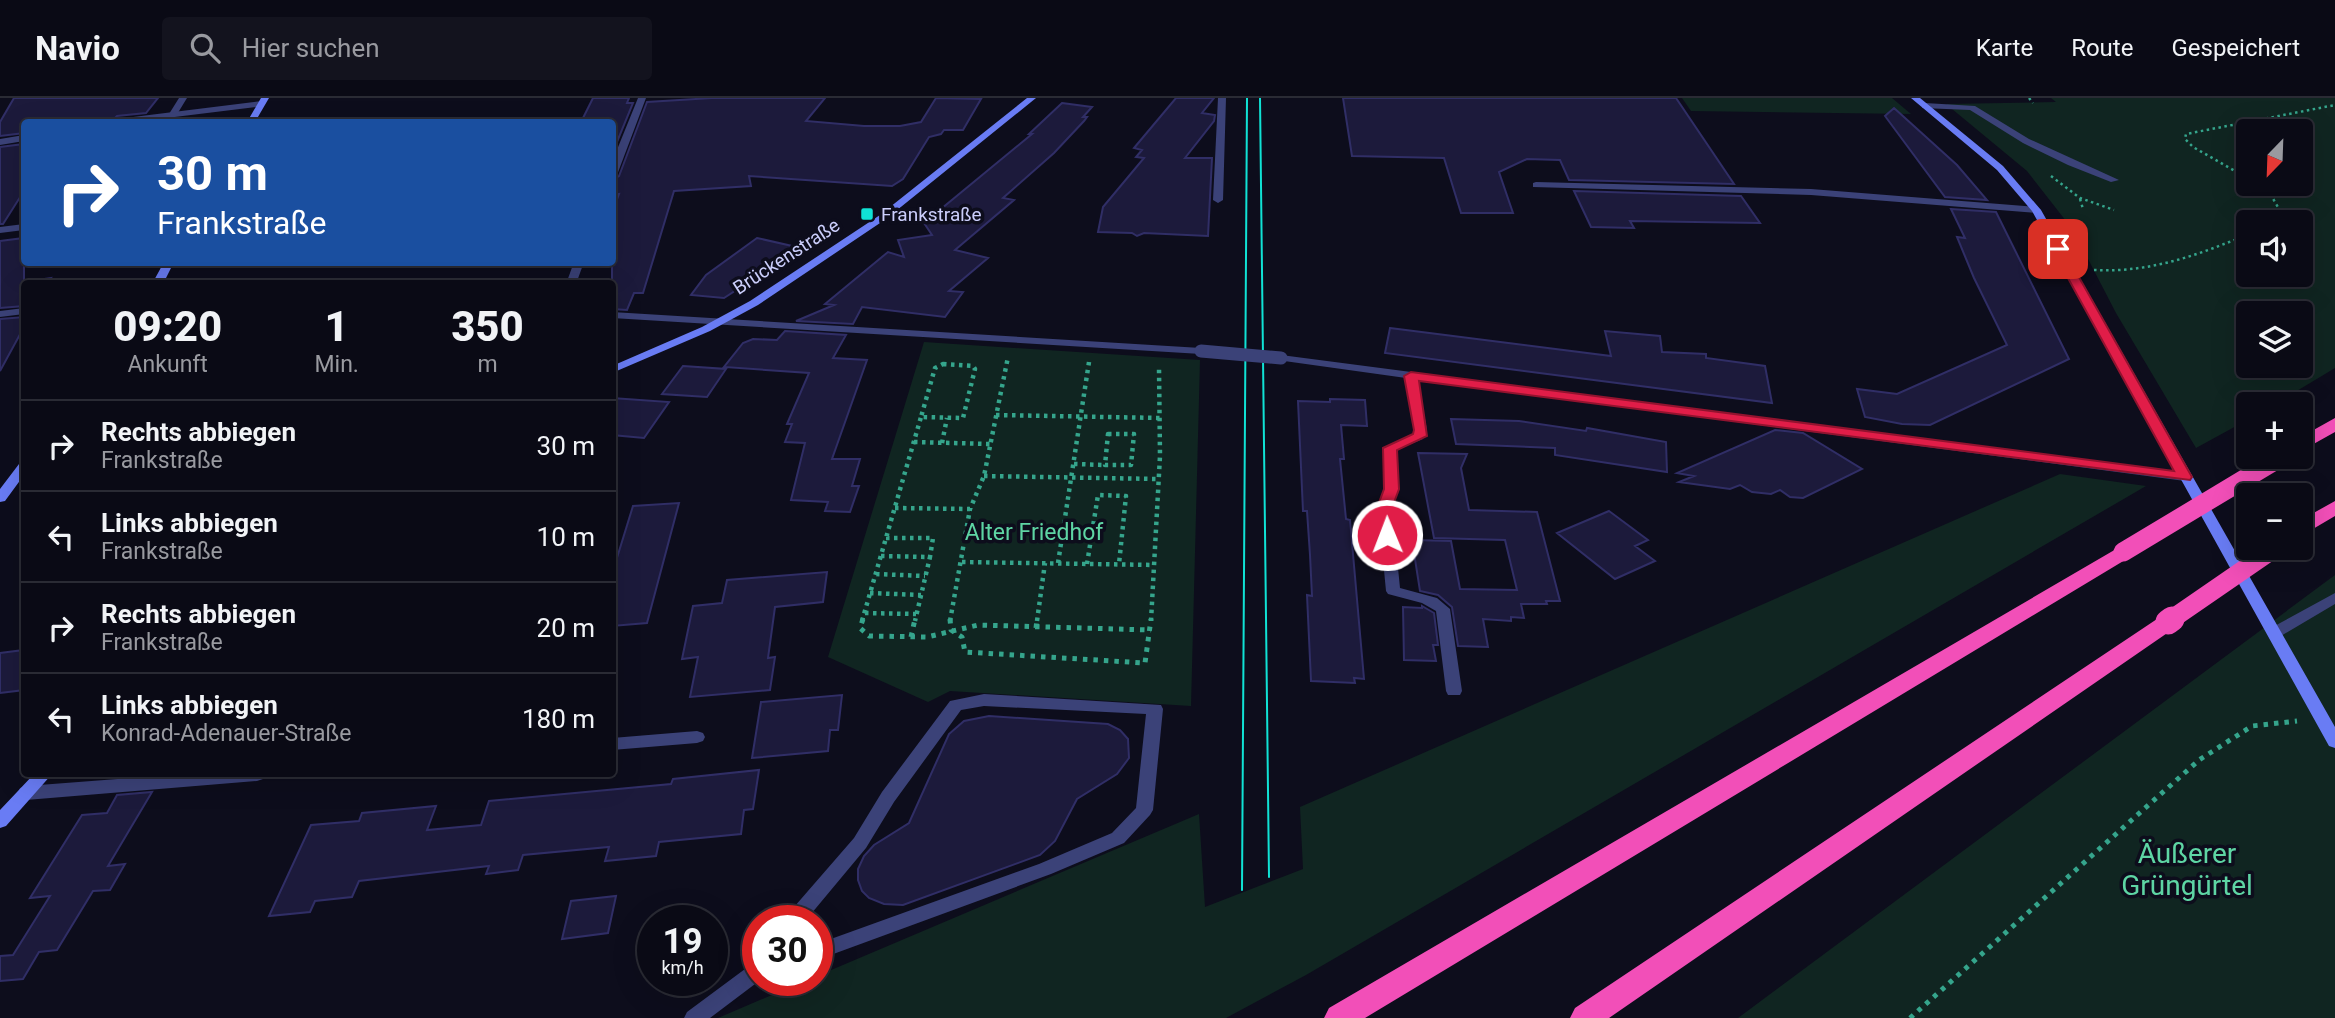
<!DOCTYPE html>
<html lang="de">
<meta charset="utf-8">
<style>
:root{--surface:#0a0a15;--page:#13131e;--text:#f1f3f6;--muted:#999aa0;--line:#2a2b34}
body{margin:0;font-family:Roboto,sans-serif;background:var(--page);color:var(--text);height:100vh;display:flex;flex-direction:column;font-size:26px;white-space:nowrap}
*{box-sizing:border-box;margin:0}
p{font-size:23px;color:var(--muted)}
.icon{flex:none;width:38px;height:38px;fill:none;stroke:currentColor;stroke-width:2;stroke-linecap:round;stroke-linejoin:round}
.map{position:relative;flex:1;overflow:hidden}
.sheet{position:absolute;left:21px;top:182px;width:595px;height:497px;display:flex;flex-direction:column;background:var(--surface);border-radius:7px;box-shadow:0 7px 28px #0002,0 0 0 2px var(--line)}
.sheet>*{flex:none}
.hud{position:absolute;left:21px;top:21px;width:595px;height:147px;border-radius:7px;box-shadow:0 7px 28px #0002,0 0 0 2px var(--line);background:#1a4fa0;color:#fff;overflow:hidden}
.needle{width:46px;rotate:203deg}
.controls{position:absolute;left:2236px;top:21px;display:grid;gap:14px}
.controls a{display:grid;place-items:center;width:77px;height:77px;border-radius:7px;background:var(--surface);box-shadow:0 7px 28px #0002,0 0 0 2px var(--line);font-size:35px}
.speed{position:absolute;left:637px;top:807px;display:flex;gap:14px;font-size:35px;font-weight:700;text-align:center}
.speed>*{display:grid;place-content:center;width:91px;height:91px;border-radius:50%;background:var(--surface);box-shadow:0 7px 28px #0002,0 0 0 2px var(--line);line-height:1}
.speed small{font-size:18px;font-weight:400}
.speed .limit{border:10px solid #d22;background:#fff;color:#111}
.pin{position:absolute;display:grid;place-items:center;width:60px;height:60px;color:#fff;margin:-30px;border-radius:14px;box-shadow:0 4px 10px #0006}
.me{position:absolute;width:77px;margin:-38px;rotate:359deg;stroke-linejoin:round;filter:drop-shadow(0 0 5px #0008)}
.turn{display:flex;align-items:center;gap:24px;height:147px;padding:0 21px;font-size:32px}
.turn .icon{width:91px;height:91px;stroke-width:2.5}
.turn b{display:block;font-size:49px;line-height:60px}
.eta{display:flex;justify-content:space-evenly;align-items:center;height:119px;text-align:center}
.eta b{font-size:42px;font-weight:800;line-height:49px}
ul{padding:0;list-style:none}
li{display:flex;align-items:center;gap:21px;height:91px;padding:0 21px;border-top:2px solid var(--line)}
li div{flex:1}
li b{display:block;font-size:26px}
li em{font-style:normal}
header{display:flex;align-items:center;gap:42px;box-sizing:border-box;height:98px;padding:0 35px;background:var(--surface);border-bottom:2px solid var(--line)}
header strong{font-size:33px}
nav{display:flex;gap:38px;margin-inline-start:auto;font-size:24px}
.search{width:490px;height:63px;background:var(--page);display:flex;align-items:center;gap:18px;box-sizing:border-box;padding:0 24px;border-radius:7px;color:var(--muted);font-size:26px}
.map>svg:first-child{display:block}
</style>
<header>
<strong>Navio</strong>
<div class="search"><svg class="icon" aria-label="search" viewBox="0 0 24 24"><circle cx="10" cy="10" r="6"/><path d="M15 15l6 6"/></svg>Hier suchen</div>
<nav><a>Karte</a><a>Route</a><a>Gespeichert</a></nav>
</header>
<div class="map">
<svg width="2335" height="920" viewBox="0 0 2335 920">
<rect width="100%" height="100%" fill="#0d0d1c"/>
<path fill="#102521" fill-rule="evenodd" d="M1682,0h210l19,16 -220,-3z
M2051,0h284v270l-60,36h-26v15l-53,29 -80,-135 -43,-83 -46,-59 -81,-67 110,-2zM2249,33h52v53h-52zM2249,124h52v53h-52zM2249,215h52v53h-52z
M924,244l276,18 -9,346 -241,-15 -22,11 -100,-45z
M2060,376l86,12 -840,489 -80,43h-508l89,-38h10v-4l382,-162 6,93 98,-38 -3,-62z
M2335,477v443h-597z"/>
<path fill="#1c1a3b" stroke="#302e66" stroke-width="2" d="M14,0h144l-12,15 -29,3 -6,6h-87v11l-24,3v-14z
M593,0h36l-2,5h6l-21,51v-32h-31z
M712,0h113l-19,23 58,5h36l21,-4 15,-24 45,1 -18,31h-19l-3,4 -12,3 -26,42 -11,7 -143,-10 2,10 -77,5 -31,102h-9l-7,17 -15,-1v-96l7,-19 -7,1v-15l7,-4 28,-74z
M1176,0h38l-12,15 13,2 -1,6 -29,37h27l-4,78 -64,-3 -7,3 -5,-3 -34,-1 5,-25 41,-49 -8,-1 6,-7 -8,-2z
M1343,0h333l58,86 -165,-4 -9,-20 -33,-1 -28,13 14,41h-52l-17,-55 -92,-2z
M1062,5l30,4 -9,10h4l-3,4 -30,32 -51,45 11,2 -59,50 33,8 -39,33 14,1 -18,25 -83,-10 -9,17 -57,-3 38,-16 -9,-1 63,-52 16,5 -6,-17 34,-5 -8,-12 108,-89h-3z
M1894,10l63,57 30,35 -42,-3 -60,-81z
M24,46v47l-21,33h-3v-77z
M1574,93l167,5 19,27 -130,-2 4,7 -43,-1z
M1951,111l45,3 73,147 -139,66 -28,-1 -37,-7 -8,-28 40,5 110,-49 -33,-67 -17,-41 8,1z
M24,140v44l27,-4 -3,6h-24v22l-24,2v-67z
M757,140l44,10 -77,50 -33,-3 15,-20z
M24,219v10l-24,44v-52z
M1390,230l221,28 -6,-25 55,5 2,16 44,2v4l59,8 7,37 -387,-50z
M785,233l61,4 -13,23 34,2 -35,99h28l-8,27h7l-9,26 -25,-1 3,-9 -37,-2 14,-57 -20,-1 7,-18h-5l22,-51 -85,-6 19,-24 10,-4 24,1z
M683,268l43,3 -19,28 -45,-3z
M612,300l57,4 -25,36 -32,-3z
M1330,301l35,1 2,26 -26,-1 3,34h-4l6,60 4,1 14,159 -10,-1 1,5 -44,-2 -4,-86 5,1 -2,-41 -3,-44h-4l-5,-110 32,1z
M1451,321l68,2 67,10 1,-3 79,14 1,30 -112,-17v-7l-99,-4z
M1775,332l28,3 59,36 -59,29 -13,-1 -10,-7 -9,4 -19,-2 -12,-7 -10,4 -51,-7 15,-6 -17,-3z
M1418,355l49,1 -6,14 8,42 68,2 23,89h-14l1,3h-26l3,14 -13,-1v4l-28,-2 5,28 -30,-1 -6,-39 -14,-12 -18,-4 -8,-51 39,1 9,48 57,1 -12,-50 -71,-2z
M679,405l-32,120 -35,3v-52l21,-68z
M1609,413l39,29 -13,6 20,15 -40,18 -58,-46z
M827,474l-4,30 -48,5 -7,51 7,-1 -5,33 -80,7 8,-40 -16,2 11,-53 29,-3 5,-23z
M1422,508l12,7 4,32h-5l3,16 -32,-1 -1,-53 19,1z
M24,552v40l-24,3v-40z
M842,597l-4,35h-8l-2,21 -76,7 9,-56z
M989,618l119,8 12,6 8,9 1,19 -12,16 -40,25 -22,42 -15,14 -137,50 -19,-1 -15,-6 -7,-7 -4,-11v-11l6,-13 10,-11 35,-22 40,-89 15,-13z
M759,672l-6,39 -9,1 -3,24 -82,8 -3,14 -51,5 4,-14 -86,8 -5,15 -32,4 3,-8 -130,15 -7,16 -37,4 -5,11 -41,4 42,-91 48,-4 3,-8 74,-7 -9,24 54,-5 8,-24 182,-17 2,-5z
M152,694l-44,74 17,-2 -15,26 -17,1 -36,59 -18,2 -16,27 -23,2v-25l13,-1 37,-59 -20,2 52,-83 25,-2 10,-18z
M616,798l-8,37 -46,6 9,-38z"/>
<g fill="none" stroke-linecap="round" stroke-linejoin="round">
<path stroke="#35a58c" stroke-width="2.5" stroke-dasharray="2.5 3.5" stroke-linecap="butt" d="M2029,0l4,5
M2051,78l29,22 34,12
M2249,81l-56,-32 -8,-8 1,-5 149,-29
M2255,86l17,13 10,17 -6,8
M2080,101l3,10
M2094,172c56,3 104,-15 155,-36"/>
<path stroke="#35a58c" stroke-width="4.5" stroke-dasharray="3.5 4.5" stroke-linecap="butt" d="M943,266l30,2 2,3 -12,49 -42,-1 14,-49z
M996,317l166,3
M1108,336h26l-3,31h-26z
M914,344l76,2
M942,345l5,-25
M1074,366l31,1
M984,378l175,3
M895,410l75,1
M886,440h47l-3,19
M881,458l49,1 -15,64
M962,464l192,3
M1058,465l31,-201
M1087,466l11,-69 28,1 -7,68
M876,476l49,2
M870,495l51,2
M865,515l51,1
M862,523l59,-204
M950,523l20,-112 14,-33 24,-119
M1037,523l8,-58
M1151,523l9,-165 -1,-89"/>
<path stroke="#35a58c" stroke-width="5" stroke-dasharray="4.5 6" stroke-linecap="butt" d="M863,521l-3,9 9,8 58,1 51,-12 173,5
M950,521l1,11 11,7 3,15 180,11 6,-44
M1036,530l1,-9
M911,539l4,-18
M1910,920l289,-258 53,-34 45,-5"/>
<path fill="#3b4278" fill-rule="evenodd" d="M179,0h8l-11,18h-6l-1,-2z
M1218,0h8l-3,102 -5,3 -5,-3z
M1925,5l50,3 54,33 90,41 -8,2 -43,-17 -45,-22 -53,-33 -48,-2v-4z
M1536,84l275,7 225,18 5,3 -5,3 -225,-18 -278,-8v-4z
M24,210v6l-24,3v-6z
M2335,495v11l-56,33h-10l-2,-4 2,-4z
M984,596l177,11 2,4 -10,101 -3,5 -26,28 -73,31 -234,86v-16l222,-80 73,-31 24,-25 10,-94 -162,-8 -23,4 -67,92 -28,46 -60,72h-20l2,-6 66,-76 28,-46 68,-91z
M758,862l1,21 -49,37h-26l3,-6 58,-43 6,-7z"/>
<path fill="#3b4278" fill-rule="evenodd" d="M638,0h8l-29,77 -5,3v-16z
M261,3l3,1v4l-130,16h-21l4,-3z
M24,37v6l-24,4v-6z
M24,126v6l-24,3v-6z
M574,164h10l-8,22h-10z
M612,214l589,36 6,3 -6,3 -589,-36z
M1281,257l904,118 6,4 -6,4 -767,-101 9,50 -4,9 -27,11 2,39 -6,19 8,80 37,10 13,11 12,82 -2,4h-12l-2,-4 -10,-80 -14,-8 -34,-9 -2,-3 -8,-83 6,-19v-41l30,-14 1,-4 -9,-52 -129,-18v-4z
M697,633l6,2 2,4 -2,4 -6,2 -85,7v-12z
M183,676h82l-2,5 -6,2 -231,19 -6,-2 -2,-5 2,-5 6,-2z"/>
<path fill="#697cf4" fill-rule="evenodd" d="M261,0h8l-14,24h-8z
M1027,0h9l-150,121 -128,86 -48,26 -98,42v-7l90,-39 48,-26 130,-86z
M1911,0h9l83,68 38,44 294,517v21l-6,-2 -297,-535 -35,-41z
M164,164h10l-11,22h-11z
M24,365v12l-19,26 -5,1v-13l19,-25z
M34,676h18l-46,52 -6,2v-18z"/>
<path fill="#f24fb8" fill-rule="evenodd" d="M2335,320v14l-34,19v-14z
M2335,403v15l-34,20v-16z
M2123,447l7,2 3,5 -3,5 -765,461h-41l5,-10z
M2168,516l8,3 3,5 -3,5 -567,391h-39l5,-10 585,-391z"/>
<path stroke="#10e2d5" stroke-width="2" d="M1260,0l9,779
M1242,792l5,-792"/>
<path stroke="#3b4278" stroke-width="13" d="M1201,253l80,7"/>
<path stroke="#f24fb8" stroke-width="19" d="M2123,454l158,-95
M2169,523l106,-73"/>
<path stroke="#f24fb8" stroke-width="25" d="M2168,524l4,-3"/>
</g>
<path fill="#e11d48" stroke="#92132f" stroke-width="2" d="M2058,147l5,4 129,228 -2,3 -771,-99 8,55 -30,14 2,39 -7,19 3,27 -8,5 -7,-5 -3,-27 7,-19 -1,-41 30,-14 1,-4 -10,-54 7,-4 763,99 -122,-222z"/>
<rect fill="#10e2d5" stroke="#0d0d1c" stroke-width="2.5" x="860" y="109" width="14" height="14" rx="3.5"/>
<g text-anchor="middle" stroke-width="7" stroke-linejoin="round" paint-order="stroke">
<g font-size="19" fill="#cbcefb" stroke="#0d0d1c" text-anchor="start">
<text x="881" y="123">Frankstraße</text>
</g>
<g font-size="19" fill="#cbcefb" stroke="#0d0d1c">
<text transform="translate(786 158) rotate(-33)" y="7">Brückenstraße</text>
</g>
<g font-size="23" fill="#5ed5a4" stroke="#0d0d1c">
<text x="1034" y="442">Alter Friedhof</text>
</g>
<g font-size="28" fill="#5ed5a4" stroke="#0d0d1c">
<text x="2187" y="765">Äußerer<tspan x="2187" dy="32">Grüngürtel</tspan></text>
</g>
</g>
</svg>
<div class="controls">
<a><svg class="needle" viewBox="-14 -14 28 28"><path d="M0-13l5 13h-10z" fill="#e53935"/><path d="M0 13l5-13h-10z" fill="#999aa0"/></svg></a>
<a><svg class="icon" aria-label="sound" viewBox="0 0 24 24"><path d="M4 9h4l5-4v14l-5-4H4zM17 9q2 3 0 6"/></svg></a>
<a><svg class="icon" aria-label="layers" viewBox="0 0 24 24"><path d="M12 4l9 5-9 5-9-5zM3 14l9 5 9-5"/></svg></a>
<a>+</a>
<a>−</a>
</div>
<div class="speed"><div>19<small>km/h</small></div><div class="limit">30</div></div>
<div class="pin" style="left:2058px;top:151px;background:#d93025"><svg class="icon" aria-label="arrive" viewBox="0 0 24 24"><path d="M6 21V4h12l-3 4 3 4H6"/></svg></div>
<svg class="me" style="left:1387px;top:437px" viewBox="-20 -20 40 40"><circle r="17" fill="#e11d48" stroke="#fff" stroke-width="3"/><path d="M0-11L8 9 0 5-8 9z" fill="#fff"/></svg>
<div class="hud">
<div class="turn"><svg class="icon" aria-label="right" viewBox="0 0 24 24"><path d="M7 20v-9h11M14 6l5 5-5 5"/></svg><div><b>30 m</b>Frankstraße</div></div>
</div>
<section class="sheet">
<div class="eta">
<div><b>09:20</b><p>Ankunft</p></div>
<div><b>1</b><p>Min.</p></div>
<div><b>350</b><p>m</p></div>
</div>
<ul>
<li><svg class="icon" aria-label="right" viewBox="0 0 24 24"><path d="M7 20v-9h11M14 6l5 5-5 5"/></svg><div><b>Rechts abbiegen</b><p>Frankstraße</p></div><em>30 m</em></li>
<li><svg class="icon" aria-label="left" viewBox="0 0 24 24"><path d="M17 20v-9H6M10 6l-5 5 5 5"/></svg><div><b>Links abbiegen</b><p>Frankstraße</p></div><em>10 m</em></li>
<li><svg class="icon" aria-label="right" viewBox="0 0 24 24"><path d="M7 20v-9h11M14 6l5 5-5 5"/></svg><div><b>Rechts abbiegen</b><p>Frankstraße</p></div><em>20 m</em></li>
<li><svg class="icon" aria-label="left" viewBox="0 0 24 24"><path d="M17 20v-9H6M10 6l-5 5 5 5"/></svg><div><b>Links abbiegen</b><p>Konrad-Adenauer-Straße</p></div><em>180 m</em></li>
</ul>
</section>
</div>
